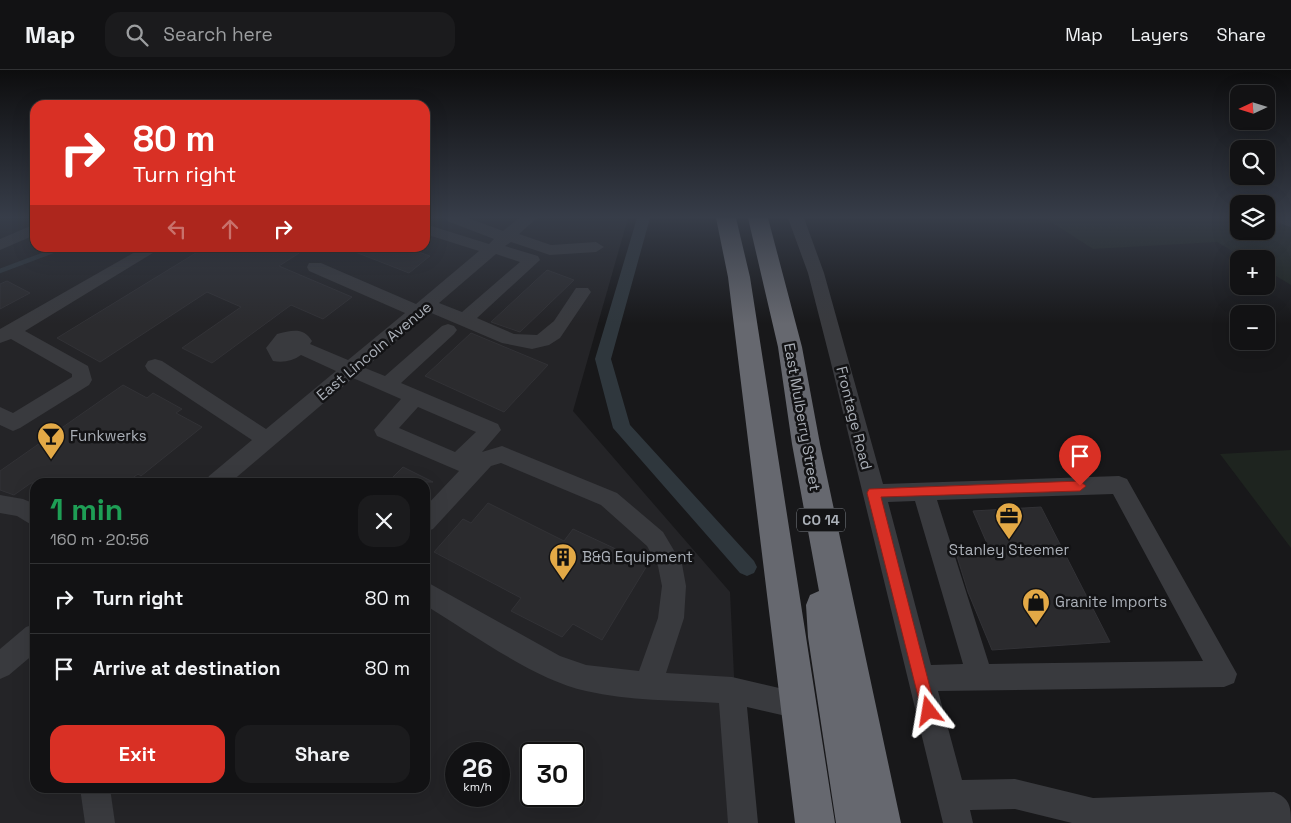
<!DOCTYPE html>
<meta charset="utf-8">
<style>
:root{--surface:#121214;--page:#1b1b1d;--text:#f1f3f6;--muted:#9c9ea0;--line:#313234;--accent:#d93025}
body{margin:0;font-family:"Space Grotesk",sans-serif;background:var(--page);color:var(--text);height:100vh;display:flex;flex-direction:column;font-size:19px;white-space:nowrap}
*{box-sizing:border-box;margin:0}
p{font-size:16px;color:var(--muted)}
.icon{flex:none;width:28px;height:28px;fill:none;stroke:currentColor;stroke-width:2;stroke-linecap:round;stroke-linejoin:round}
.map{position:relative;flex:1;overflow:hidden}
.side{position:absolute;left:30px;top:408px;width:400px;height:315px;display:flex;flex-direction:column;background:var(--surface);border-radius:15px;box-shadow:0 5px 20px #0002,0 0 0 1px var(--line)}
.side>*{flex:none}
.hud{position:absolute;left:30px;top:30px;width:400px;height:152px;border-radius:15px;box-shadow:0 5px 20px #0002,0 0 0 1px var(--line);background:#d93025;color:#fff;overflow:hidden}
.needle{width:32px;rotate:266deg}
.controls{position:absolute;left:1230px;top:15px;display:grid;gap:10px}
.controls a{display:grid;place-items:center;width:45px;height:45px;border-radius:10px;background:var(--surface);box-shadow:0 5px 20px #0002,0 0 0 1px var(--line);font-size:25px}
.speed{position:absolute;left:445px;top:672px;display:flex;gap:10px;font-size:25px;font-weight:700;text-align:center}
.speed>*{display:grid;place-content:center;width:65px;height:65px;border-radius:50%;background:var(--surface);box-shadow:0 5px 20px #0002,0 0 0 1px var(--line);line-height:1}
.speed small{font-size:12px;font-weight:400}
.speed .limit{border:2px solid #111;border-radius:8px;background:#fff;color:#111}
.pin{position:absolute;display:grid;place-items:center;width:42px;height:42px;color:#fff;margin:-51px -21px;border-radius:50% 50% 50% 0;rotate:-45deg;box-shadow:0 0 5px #0007}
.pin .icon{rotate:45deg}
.me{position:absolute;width:55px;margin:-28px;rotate:346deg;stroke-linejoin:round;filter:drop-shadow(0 0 4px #0008)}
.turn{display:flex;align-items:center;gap:18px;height:105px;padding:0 20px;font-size:22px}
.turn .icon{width:65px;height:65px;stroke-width:2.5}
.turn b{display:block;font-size:35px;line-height:42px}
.lanes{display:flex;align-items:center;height:48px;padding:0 20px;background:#0003;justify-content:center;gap:25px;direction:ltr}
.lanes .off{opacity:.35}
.round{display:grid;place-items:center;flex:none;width:52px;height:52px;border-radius:15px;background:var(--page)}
.summary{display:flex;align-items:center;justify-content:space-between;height:85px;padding:0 20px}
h1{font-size:30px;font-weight:700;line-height:38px;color:#1e9e55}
.primary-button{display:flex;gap:10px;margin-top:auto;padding:10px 20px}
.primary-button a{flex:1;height:58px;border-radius:15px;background:var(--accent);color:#fff;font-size:20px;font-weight:700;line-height:58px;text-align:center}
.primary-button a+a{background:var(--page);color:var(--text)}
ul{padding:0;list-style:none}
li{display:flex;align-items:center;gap:15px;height:70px;padding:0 20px;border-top:1px solid var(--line)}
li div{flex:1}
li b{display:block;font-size:19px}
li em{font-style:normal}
header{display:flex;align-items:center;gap:30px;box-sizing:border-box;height:70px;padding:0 25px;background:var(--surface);border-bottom:1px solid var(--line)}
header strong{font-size:24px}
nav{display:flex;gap:28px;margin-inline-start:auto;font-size:18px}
.search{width:350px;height:45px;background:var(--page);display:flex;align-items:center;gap:12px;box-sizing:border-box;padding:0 18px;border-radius:15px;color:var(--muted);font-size:19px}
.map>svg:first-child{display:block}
</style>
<header>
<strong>Map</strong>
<div class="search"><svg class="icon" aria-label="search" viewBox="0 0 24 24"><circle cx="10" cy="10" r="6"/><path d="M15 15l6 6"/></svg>Search here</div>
<nav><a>Map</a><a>Layers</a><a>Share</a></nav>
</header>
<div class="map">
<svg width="1291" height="753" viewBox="0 0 1291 753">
<rect width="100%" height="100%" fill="#18181a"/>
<path fill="#242427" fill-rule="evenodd" d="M0,148h35v30h390v-30h203l-55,193 157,181 11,231h-741zM35,412h390v306h-390zM456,684h43v42h-43zM531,684h43v42h-43z"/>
<path fill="#1e241f" d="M1045,148h194v13h27v-13h25v67l-25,-15v-11h-20l-29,-17 -124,7z
M1291,380v98l-71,-94z"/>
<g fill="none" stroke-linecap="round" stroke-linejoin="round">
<path stroke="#2f373d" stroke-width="4.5" d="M0,201l61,-23"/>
<path fill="#2f373d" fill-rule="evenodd" d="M637,148h13l-39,141 19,66 124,136 3,6 -3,6 -7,3 -7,-3 -127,-145 -18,-69z"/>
<path fill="#2f373d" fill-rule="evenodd" d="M1276,148h15v9l-12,-4z"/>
</g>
<path fill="#2b2b2e" stroke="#323236" d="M204,178h103l-28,18 73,31 -29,22 -32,-14 -79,58 -30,-15 59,-41 -34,-15 -107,70 -43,-24z
M345,178h62l23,8 -21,17z
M547,200l27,10 -54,52 -29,-10z
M7,211l23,12 -30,16v-25z
M471,263l77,32 -44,47 -79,-36z
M123,315l24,13 6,-5 29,16 -6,4 26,14 -61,49 -3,-2 -11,8 -96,1 -17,12 -14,-5v-19z
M403,397l30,15h-45z
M488,433l76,38 9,-12 75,35 -46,76 -29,-16 -11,13 -51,-26 10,-13 -87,-46 29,-33 8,4z
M1041,437l69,135 -118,8 -24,-58 -13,-42 34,-2 -16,-37z"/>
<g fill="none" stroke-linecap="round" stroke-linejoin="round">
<path fill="#393a3e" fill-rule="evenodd" d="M445,148h23l35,13 16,-13h18l-18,16 32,11 45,-3 8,5 -8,5 -46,3 -39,-13 -6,4 33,10 2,4 -63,58 37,16 23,1 17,-14 22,-33h12l3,4 -31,46 -11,7 -17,4 -30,-6 -73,-31 -64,56 20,8 57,-50 6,-2 6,2 3,4 -3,4 -53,49 97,41 3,6 -19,22 20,-6 115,47 46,39 19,32 4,22 -2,32 -18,55 66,4 77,18 4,10 -4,10 -10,4 -52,-12 11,116h-30l-9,-120c-43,-3 -90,-2 -133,-12 -51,-11 -115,-58 -161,-86v-24l135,75 26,9 53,6 19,-53 4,-32 -4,-20 -11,-20 -46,-41 -100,-42 -10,3 -58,63 -8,3v-25l34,-36 -82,-35 -3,-6 27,-31 -48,-21 -122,104h-25l3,-6 43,-36 -104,-69 -3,-5 3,-5 7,-2 7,2 104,68 70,-58 -35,-16c-8,6 -18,8 -28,6l-7,-13 11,-14c15,-4 27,-7 35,7l-2,3 38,16 57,-47 -96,-42 -2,-4 2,-4h12l95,41 63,-53 -54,-17v-10l64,20 5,-5 -47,-18zM496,184l24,8 -58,50 -23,-9zM418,337l58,25 -21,20 -56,-24z
M788,148h16l20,55 59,211 236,-8 8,3 110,195 -3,9 -10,4 -286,4 24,89 53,-1 78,19 181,-6c16,6 17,15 17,31h-219l-57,-14 -45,1 3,13h-30l-113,-464 -22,-86zM1113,424l90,167 -214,3 -52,-164zM915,431l48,163 -32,1 -43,-163z
M35,154v11l-35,15v-11z
M142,178h19l-136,83 63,35 4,14 -3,5 -69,43 -7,3 -13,-6v-18l13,6 59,-36v-3l-61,-35 -11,4v-14z
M0,425l23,4 12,5v23l-18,-11 -17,-3z
M35,554v29l-26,22 -9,4v-30l26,-22z
M80,718h30l5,35h-30z"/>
<path fill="#66686f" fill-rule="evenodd" d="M716,148h20l14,59 85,546h-40l-67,-546z
M748,148h20l34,129 18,97 81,379h-65l-28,-186 -2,-32 4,-10 9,-4 -27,-147 -14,-97z"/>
</g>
<linearGradient id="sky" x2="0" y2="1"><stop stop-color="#0d0d0e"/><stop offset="0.58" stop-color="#373d49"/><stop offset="1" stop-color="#373d49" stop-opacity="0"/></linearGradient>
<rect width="1291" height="254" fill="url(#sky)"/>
<path fill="#d93025" stroke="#8d1f18" d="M1080,411l6,5 -6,5 -199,6 55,214 -2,5 -5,2 -6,-2 -56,-223 2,-4z"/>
<defs>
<g id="bar-pin" transform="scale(1.4375)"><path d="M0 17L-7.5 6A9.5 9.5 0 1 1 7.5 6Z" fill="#e3a946" stroke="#131315"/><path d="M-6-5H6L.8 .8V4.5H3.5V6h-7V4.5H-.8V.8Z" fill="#111"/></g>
<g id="office-pin" transform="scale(1.4375)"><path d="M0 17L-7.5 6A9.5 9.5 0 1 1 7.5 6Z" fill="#e3a946" stroke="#131315"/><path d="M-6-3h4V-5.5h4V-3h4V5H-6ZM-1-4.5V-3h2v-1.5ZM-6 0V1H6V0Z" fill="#111"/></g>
<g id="building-pin" transform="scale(1.4375)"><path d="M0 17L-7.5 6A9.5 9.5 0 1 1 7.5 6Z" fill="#e3a946" stroke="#131315"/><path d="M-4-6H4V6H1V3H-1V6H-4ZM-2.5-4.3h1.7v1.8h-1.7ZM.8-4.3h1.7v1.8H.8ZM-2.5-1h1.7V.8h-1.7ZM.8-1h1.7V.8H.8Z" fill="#111"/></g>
<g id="shop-pin" transform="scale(1.4375)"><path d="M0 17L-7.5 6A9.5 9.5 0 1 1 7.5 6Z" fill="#e3a946" stroke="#131315"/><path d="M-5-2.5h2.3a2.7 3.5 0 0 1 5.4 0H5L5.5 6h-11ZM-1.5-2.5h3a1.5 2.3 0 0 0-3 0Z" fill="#111"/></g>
</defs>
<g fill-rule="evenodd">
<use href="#bar-pin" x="51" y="366"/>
<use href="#office-pin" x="1009" y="446"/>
<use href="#building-pin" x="563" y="487"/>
<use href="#shop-pin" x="1036" y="532"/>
</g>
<g text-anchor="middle" stroke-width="5" stroke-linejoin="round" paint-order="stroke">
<rect fill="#131315" stroke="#7d8187" stroke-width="1" x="797" y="438.5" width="48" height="23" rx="4"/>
<g font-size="14" font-weight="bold" fill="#abb0b8">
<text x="821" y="455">CO 14</text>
</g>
<g font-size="15" fill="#abb0b8" stroke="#131315">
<text transform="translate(374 281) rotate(-40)" y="5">East Lincoln Avenue</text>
<text transform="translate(802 347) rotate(80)" y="5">East Mulberry Street</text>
<text transform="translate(854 348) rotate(76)" y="5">Frontage Road</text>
</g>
<g font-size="15" fill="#abb0b8" stroke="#131315" text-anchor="start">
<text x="70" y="371">Funkwerks</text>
<text x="1009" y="485" text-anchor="middle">Stanley Steemer</text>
<text x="582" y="492">B&amp;G Equipment</text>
<text x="1055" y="537">Granite Imports</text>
</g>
</g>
</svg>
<div class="controls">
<a><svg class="needle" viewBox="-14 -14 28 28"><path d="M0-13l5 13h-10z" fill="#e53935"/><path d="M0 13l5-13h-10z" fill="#9c9ea0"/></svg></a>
<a><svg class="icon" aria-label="search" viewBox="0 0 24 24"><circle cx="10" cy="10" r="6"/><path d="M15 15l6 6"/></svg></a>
<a><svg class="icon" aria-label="layers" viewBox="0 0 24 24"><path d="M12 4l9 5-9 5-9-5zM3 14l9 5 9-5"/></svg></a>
<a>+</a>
<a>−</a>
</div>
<div class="speed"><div>26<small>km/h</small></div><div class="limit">30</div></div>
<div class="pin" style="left:1080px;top:416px;background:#d93025"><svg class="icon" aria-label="arrive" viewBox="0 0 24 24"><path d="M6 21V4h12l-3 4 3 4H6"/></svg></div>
<svg class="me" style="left:929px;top:641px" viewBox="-20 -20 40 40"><path d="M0-17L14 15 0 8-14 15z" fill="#d93025" stroke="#fff" stroke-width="4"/></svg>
<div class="hud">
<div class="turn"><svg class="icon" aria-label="right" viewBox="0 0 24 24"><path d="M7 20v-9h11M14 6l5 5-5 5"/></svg><div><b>80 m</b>Turn right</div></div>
<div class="lanes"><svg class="icon off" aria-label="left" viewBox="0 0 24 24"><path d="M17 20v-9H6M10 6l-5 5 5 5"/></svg><svg class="icon off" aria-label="ahead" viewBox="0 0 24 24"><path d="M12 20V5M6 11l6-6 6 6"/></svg><svg class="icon" aria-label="right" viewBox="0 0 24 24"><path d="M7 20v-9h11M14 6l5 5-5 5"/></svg></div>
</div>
<section class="side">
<div class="summary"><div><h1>1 min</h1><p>160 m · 20:56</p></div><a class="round"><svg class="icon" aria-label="close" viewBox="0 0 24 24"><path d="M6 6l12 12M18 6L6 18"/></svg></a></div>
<ul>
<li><svg class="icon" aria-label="right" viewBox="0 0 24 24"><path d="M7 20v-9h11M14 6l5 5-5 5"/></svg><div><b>Turn right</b></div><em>80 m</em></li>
<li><svg class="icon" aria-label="arrive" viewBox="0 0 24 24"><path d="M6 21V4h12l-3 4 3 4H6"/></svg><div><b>Arrive at destination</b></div><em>80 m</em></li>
</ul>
<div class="primary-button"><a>Exit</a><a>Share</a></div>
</section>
</div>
